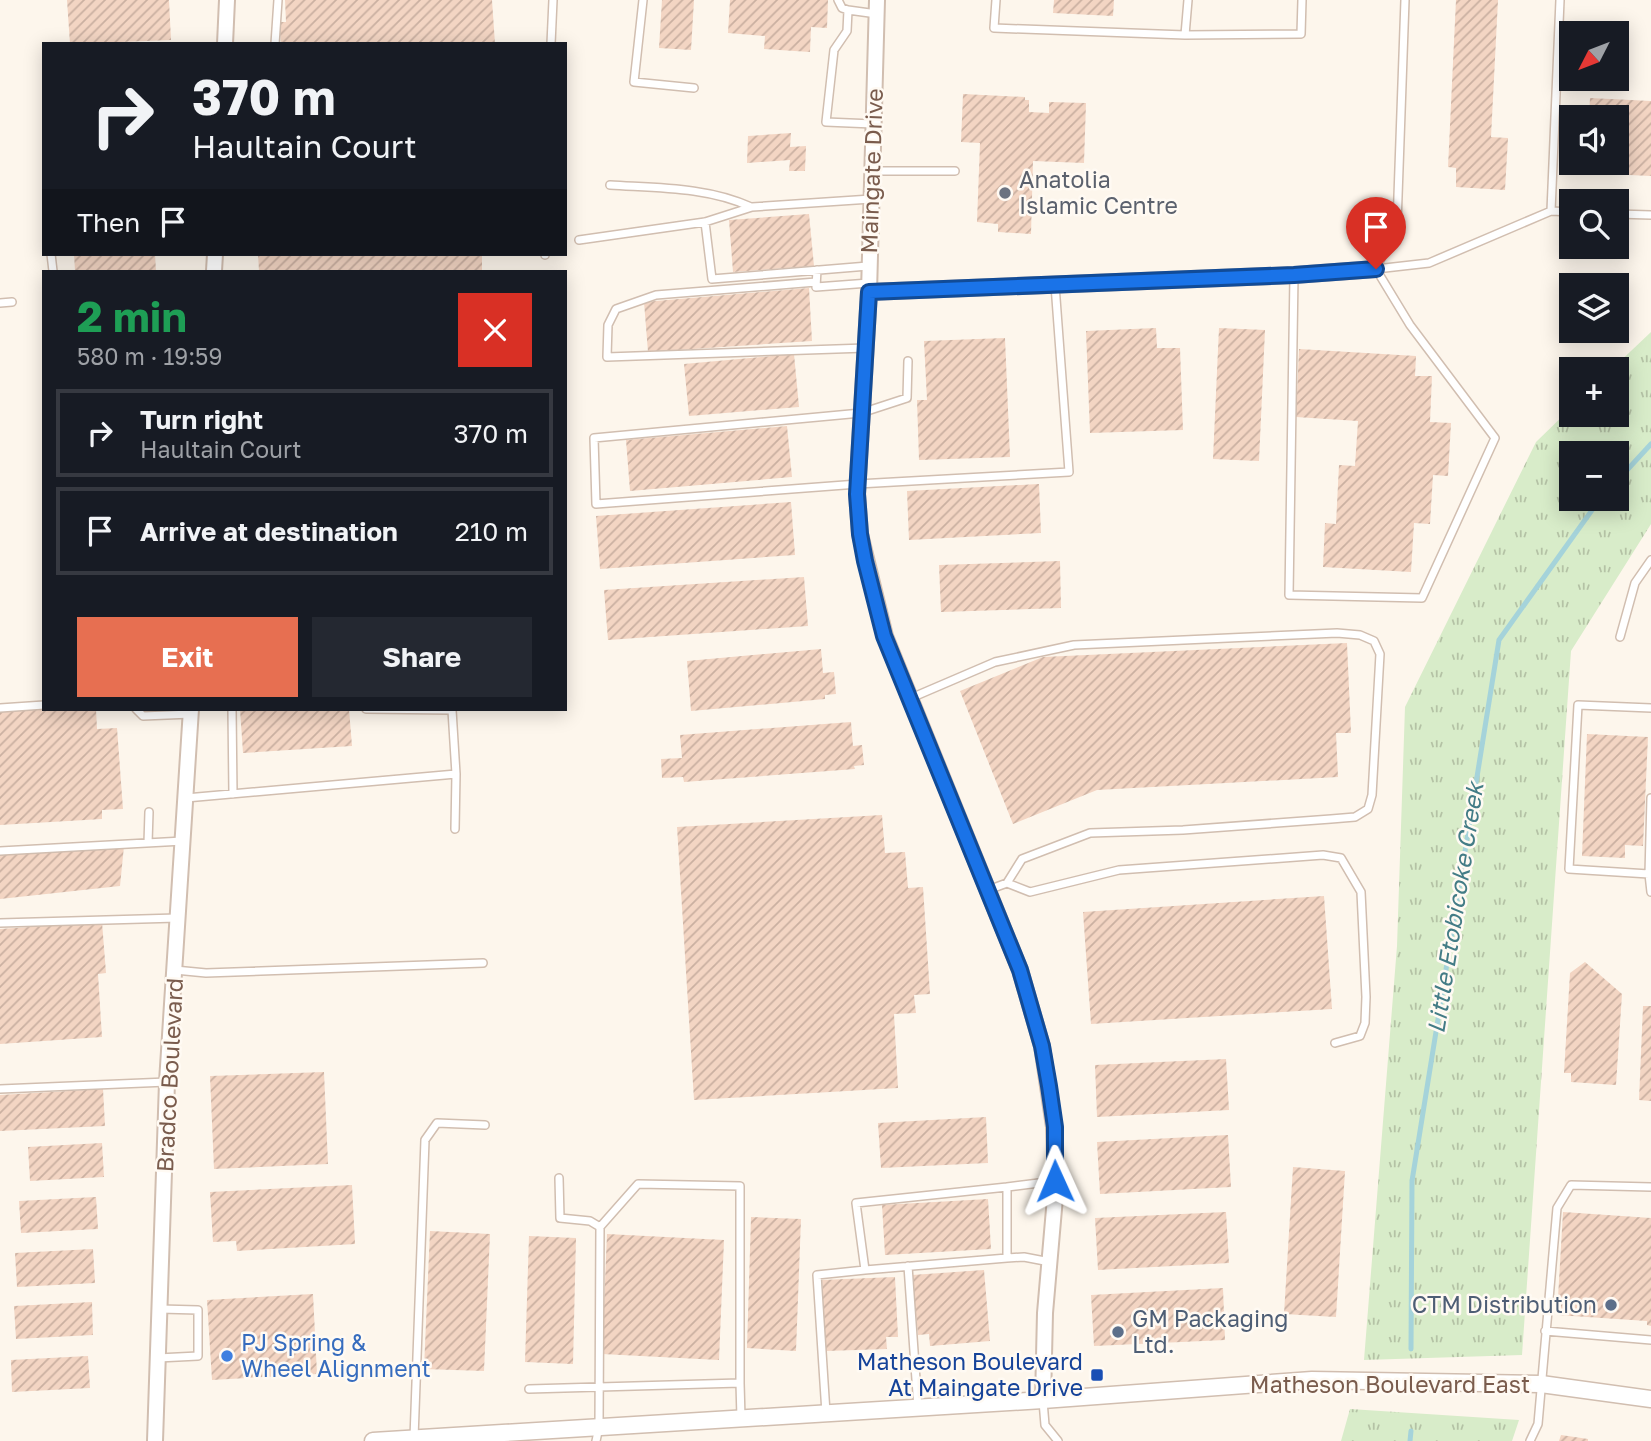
<!DOCTYPE html>
<meta charset="utf-8">
<style>
:root{--surface:#171b24;--page:#242831;--text:#f1f3f6;--muted:#9ea1a6;--line:#363941;--accent:#e76f51}
body{margin:0;font-family:"Golos Text",sans-serif;background:var(--page);color:var(--text);height:100vh;display:flex;flex-direction:column;font-size:26px;white-space:nowrap}
*{box-sizing:border-box;margin:0}
p{font-size:23px;color:var(--muted)}
.icon{flex:none;width:38px;height:38px;fill:none;stroke:currentColor;stroke-width:2;stroke-linecap:round;stroke-linejoin:round}
.map{position:relative;flex:1;overflow:hidden}
.details{position:absolute;left:42px;top:270px;width:525px;height:441px;display:flex;flex-direction:column;background:var(--surface);border-radius:0px;box-shadow:0 4px 18px #0003}
.details>*{flex:none}
.top-card{position:absolute;left:42px;top:42px;width:525px;height:214px;border-radius:0px;box-shadow:0 4px 18px #0003;background:#171b24;color:var(--text);overflow:hidden}
.needle{width:46px;rotate:228deg}
.controls{position:absolute;left:1559px;top:21px;display:grid;gap:14px}
.controls a{display:grid;place-items:center;width:70px;height:70px;border-radius:0px;background:var(--surface);box-shadow:0 4px 18px #0003;font-size:35px}
.pin{position:absolute;display:grid;place-items:center;width:60px;height:60px;color:#fff;margin:-72px -30px;border-radius:50% 50% 50% 0;rotate:-45deg;box-shadow:0 0 7px #0007}
.pin .icon{rotate:45deg}
.me{position:absolute;width:77px;margin:-38px;rotate:359deg;stroke-linejoin:round;filter:drop-shadow(0 0 5px #0008)}
.turn{display:flex;align-items:center;gap:24px;height:147px;padding:0 35px;font-size:32px}
.turn .icon{width:91px;height:91px;stroke-width:2.5}
.turn b{display:block;font-size:49px;line-height:60px}
.then{display:flex;align-items:center;height:66px;padding:0 35px;background:#0003;gap:14px;font-size:26px}
.round{display:grid;place-items:center;flex:none;width:74px;height:74px;border-radius:0px;background:var(--page)}
.head{display:flex;align-items:center;justify-content:space-between;height:119px;padding:0 35px}
h1{font-size:42px;font-weight:700;line-height:52px;color:#1e9e55}
.action{display:flex;gap:14px;margin-top:auto;padding:14px 35px}
.action a{flex:1;height:80px;border-radius:0px;background:var(--accent);color:#fff;font-size:28px;font-weight:700;line-height:80px;text-align:center}
.action a+a{background:var(--page);color:var(--text)}
ul{padding:0;list-style:none}
li{display:flex;align-items:center;gap:21px;height:88px;margin:0 14px 10px;padding:0 21px;border:4px solid var(--line);border-radius:0px}
li div{flex:1}
li b{display:block;font-size:26px}
li em{font-style:normal}
.map>svg:first-child{display:block}
</style>
<div class="map">
<svg width="1651" height="1441" viewBox="0 0 1651 1441">
<defs>
<pattern id="grass-tufts" width="24" height="20" patternUnits="userSpaceOnUse" patternTransform="scale(1.75)"><rect width="24" height="20" fill="#d8ecc9"/><path d="M3 7l-1-3M5 7V3M7 7l1-3M15 17l-1-3M17 17v-4M19 17l1-3" fill="none" stroke="#b4c2a5"/></pattern>
<pattern id="building-hatch" width="6" height="6" patternUnits="userSpaceOnUse" patternTransform="scale(1.75)"><rect width="6" height="6" fill="#f3d5c3"/><path d="M-1 1l2-2M0 6l6-6M5 7l2-2" fill="none" stroke="#cab0a1"/></pattern>
</defs>
<rect width="100%" height="100%" fill="#fdf6ec"/>
<path fill="url(#grass-tufts)" fill-rule="evenodd" d="M1651,332v192l-80,127 -49,704 -158,5 33,-414 8,-239 131,-265 35,-34 1,7h45v-46h-5zM1572,453h45v46h-45z
M1350,1409l169,11 -7,21h-171z"/>
<g fill="none" stroke-linecap="round" stroke-linejoin="round">
<path stroke="#a5d3da" stroke-width="5" d="M1617,481l34,-37
M1411,1349l1,-168 87,-541 101,-141
M1410,1441l1,-10"/>
</g>
<path fill="url(#building-hatch)" d="M67,0h102l2,40 -101,4z
M285,0h207l3,44h-214l-2,-22h7z
M662,0h32l-3,50 -32,-2z
M730,0h98l-1,28 -16,-1 -1,25 -46,-3 1,-13 -37,-3z
M1054,0h60l-1,16 -60,-3z
M1456,0h42l-7,137 17,1 -3,52 -49,-3v-19l-8,-1z
M963,94l62,3v3h4v12l20,1v-11l37,1 -2,60 -51,-2 -2,73 -33,-2v-8l-21,-2 3,-79 -19,-1z
M1590,98l61,3v75l-65,-3 1,-10h30v-46h-28z
M791,133l-1,14 16,-1 -1,25h-16l1,-11 -43,3 1,-27z
M809,214l5,52 -81,6 -4,-52z
M74,254h81l1,17h-81z
M258,254h224v17h-223z
M809,288l3,53 -164,11 -4,-50z
M1156,328l1,20h23l3,82 -93,3 -4,-102z
M1219,328l46,2 -6,131 -46,-2z
M1005,338l5,119 -91,3 -2,-60h10l-3,-59z
M1299,349l117,7 -1,20h17l-2,46 21,1 -3,53 -15,-1 -3,49 -16,-1 -3,49 -88,-5 2,-44 11,1 3,-59 16,1 3,-45 -62,-4z
M794,354l5,53 -110,9 -5,-52z
M787,426l5,51 -162,14 -4,-51z
M1039,484l2,49 -132,7 -2,-49z
M791,502l4,53 -195,14 -4,-53z
M1060,561l1,47 -120,4 -2,-47z
M804,577l4,49 -200,14 -4,-50z
M1347,643l4,90h-15l2,44 -241,13 -84,34 -53,-133 83,-34z
M821,649l2,24 11,-1 2,22 -11,1v4l-134,12 -4,-50z
M44,708l52,1 1,20 20,-1 6,81 -21,1v9l-102,6v-114z
M240,709h109l3,37 -109,7z
M851,722l2,24 9,-1 2,20 -10,1 1,3 -171,13 -1,-5 -21,1 -1,-19 21,-1 -2,-23z
M1587,734l61,3 -5,109 -18,-1v13l-43,-2z
M882,815l3,38 20,-1 3,36 15,-1 7,107 -16,1 2,18 -22,1 4,74 -204,12 -17,-273z
M124,846l-4,40 -120,13v-46z
M1324,896l8,113 -241,15 -8,-112z
M102,922l4,51 -8,1 4,63 -102,7v-115z
M1585,962l37,32 -6,91 -45,-3v-9h-7l6,-100z
M1643,1006h8v95l-12,-1z
M1226,1059l3,51 -132,7 -2,-52z
M324,1072l4,92 -114,5 -4,-93z
M103,1089l2,37 -105,5v-36z
M986,1117l2,46 -107,5 -3,-45z
M1228,1135l3,52 -131,7 -3,-52z
M102,1143l2,34 -74,4 -2,-34z
M1293,1167l52,4 -9,146 -52,-3z
M352,1185l3,59 -118,7 -1,-10 -23,1 -3,-50z
M96,1197l2,32 -77,4 -2,-32z
M988,1199l3,50 -106,6 -3,-50z
M1226,1212l3,51 -131,7 -3,-52z
M1563,1212l88,6v108l-4,-1v-4l-90,-6z
M751,1217l50,2 -5,132 -49,-3z
M430,1231l60,3 -6,137 -60,-2z
M607,1234l117,6 -5,120 -117,-6z
M529,1236l47,2 -3,126 -48,-2z
M93,1249l2,34 -78,4 -2,-34z
M984,1270l6,71 -60,5 -1,-12 -11,1 -6,-60z
M895,1277l3,60h-12l1,12 -61,2 -4,-71z
M1223,1288l2,52 -131,6 -3,-51z
M313,1294l4,80 -105,6 -5,-80z
M92,1302l1,33 -77,4 -2,-33z
M88,1356l2,32 -78,4 -1,-32z
M1561,1435l27,4v2h-29z"/>
<g fill="none" stroke-linecap="round" stroke-linejoin="round">
<g stroke="#d1beb0" stroke-width="10">
<path id="service" d="M643,0l-9,82 60,6
M838,0l4,8 6,2
M996,0l-2,28 191,7 3,-35
M1185,35l116,-1 1,-34
M275,44l3,-44
M551,44l2,-44
M873,124l-47,-2 8,-72 13,-19 1,-21 29,4
M872,171h83
M610,185c47,3 98,2 141,22
M1551,211l21,1
M1617,214l34,1
M705,222l7,57 156,-13
M579,240l126,-18 47,-15 119,-8
M51,254l2,17
M545,255v-1
M1376,269l53,-6 122,-52 9,-211
M1376,269l21,-45 8,-224
M817,270l-1,17 53,-4
M1294,276l-5,319 133,3 73,-160 -85,-113 -34,-56
M816,282l-160,13 -40,14 -8,16 -1,32 259,-9
M0,303l12,-1
M908,361l-1,37 -46,15 -267,25 2,66 262,-20 211,-12 -14,-187
M1620,637l15,-54 16,-23
M911,698l84,-36 79,-17 263,-12 23,2 14,6 6,13 -8,141 -4,14 -13,8 -24,2 -148,11 -93,3 -68,26 -15,24
M0,708l44,-3
M136,709l7,7 48,-2
M232,709l1,85
M366,709l86,1 4,64
M186,798l270,-24 -1,55
M1651,798l-2,76 2,18
M148,843l1,-31
M0,851l183,-10
M1649,874l-80,-5 9,-164 73,3
M988,890l19,-7 23,9 89,-22 204,-15 18,3 20,34 5,105 -1,26 -5,13 -25,7
M0,923l177,-5
M175,970l31,3 277,-10
M0,1089l167,-7
M559,1178l1,40 30,3 10,6
M1007,1258l-142,12 -9,-67 151,-16
M1050,1262l-26,-5 -17,1v-71l48,-6
M908,1266l10,142
M1545,1331l106,9
M158,1358l40,-2v-46l-38,-1
M529,1389l211,-6 1,35
M1043,1401l2,24 13,16
M826,1413l-9,-138 48,-5
M414,1438l11,-298 12,-17 48,2
M596,1441l3,-14 1,-200 38,-43 102,2v197
M1530,1441l8,-17 19,-216 14,-23 80,2"/>
</g>
<g stroke="#d1beb0" stroke-width="18">
<path id="minor" d="M877,0l-8,292 -12,202 3,40 25,102 135,334 22,76 12,81 2,59 -11,127 -2,87
M225,44l2,-44
M214,271l1,-17
M869,292l425,-17 82,-6
M155,1441l12,-359 24,-373"/>
</g>
<g stroke="#d1beb0" stroke-width="19">
<path id="tertiary" d="M373,1441l670,-41 269,-20 229,4 110,15"/>
</g>
<use href="#service" stroke="#fff" stroke-width="7"/>
<use href="#minor" stroke="#fff" stroke-width="14"/>
<use href="#tertiary" stroke="#fff" stroke-width="16"/>
</g>
<g fill="none" stroke-linecap="round" stroke-linejoin="round">
<g stroke="#114b97" stroke-width="18">
<path id="route" d="M1055,1181v-54l-6,-41 -7,-40 -22,-76 -136,-334 -19,-75 -5,-27 -3,-40 12,-202 425,-17 82,-6"/>
</g>
<use href="#route" stroke="#1a73e8" stroke-width="12"/>
</g>
<circle fill="#6b7280" stroke="#fffaf3" stroke-width="2.5" cx="1005" cy="193" r="7"/>
<g fill="#5c6f8a" stroke="#fffaf3" stroke-width="2.5">
<circle cx="1611" cy="1305" r="7"/>
<circle cx="1118" cy="1332" r="7"/>
</g>
<circle fill="#3f7fe0" stroke="#fffaf3" stroke-width="2.5" cx="227" cy="1356" r="7"/>
<rect fill="#1a4fb4" stroke="#fffaf3" stroke-width="2.5" x="1090" y="1368" width="14" height="14" rx="3.5"/>
<g text-anchor="middle" stroke-width="5" stroke-linejoin="round" paint-order="stroke">
<g font-size="23" fill="#7a5c4d" stroke="#fffaf3">
<text transform="translate(872 171) rotate(-88)" y="8">Maingate Drive</text>
<text transform="translate(170 1075) rotate(-87)" y="8">Bradco Boulevard</text>
<text x="1390" y="1393">Matheson Boulevard East</text>
</g>
<g font-size="23" fill="#5b616d" stroke="#fffaf3" text-anchor="start">
<text x="1019" y="188">Anatolia<tspan x="1019" dy="26">Islamic Centre</tspan></text>
</g>
<g font-size="23" fill="#4e5e75" stroke="#fffaf3" text-anchor="end">
<text x="1597" y="1313">CTM Distribution</text>
<text x="1132" y="1327" text-anchor="start">GM Packaging<tspan x="1132" dy="26">Ltd.</tspan></text>
</g>
<g font-size="23" fill="#366cbe" stroke="#fffaf3" text-anchor="start">
<text x="241" y="1351">PJ Spring &amp;<tspan x="241" dy="26">Wheel Alignment</tspan></text>
</g>
<g font-size="23" fill="#164399" stroke="#fffaf3" text-anchor="end">
<text x="1083" y="1370">Matheson Boulevard<tspan x="1083" dy="26">At Maingate Drive</tspan></text>
</g>
<g font-size="24" font-style="italic" fill="#437c86" stroke="#fffaf3">
<text transform="translate(1456 908) rotate(-81)" y="8">Little Etobicoke Creek</text>
</g>
</g>
</svg>
<div class="controls">
<a><svg class="needle" viewBox="-14 -14 28 28"><path d="M0-13l5 13h-10z" fill="#e53935"/><path d="M0 13l5-13h-10z" fill="#9ea1a6"/></svg></a>
<a><svg class="icon" aria-label="sound" viewBox="0 0 24 24"><path d="M4 9h4l5-4v14l-5-4H4zM17 9q2 3 0 6"/></svg></a>
<a><svg class="icon" aria-label="search" viewBox="0 0 24 24"><circle cx="10" cy="10" r="6"/><path d="M15 15l6 6"/></svg></a>
<a><svg class="icon" aria-label="layers" viewBox="0 0 24 24"><path d="M12 4l9 5-9 5-9-5zM3 14l9 5 9-5"/></svg></a>
<a>+</a>
<a>−</a>
</div>
<div class="pin" style="left:1376px;top:269px;background:#d93025"><svg class="icon" aria-label="arrive" viewBox="0 0 24 24"><path d="M6 21V4h12l-3 4 3 4H6"/></svg></div>
<svg class="me" style="left:1055px;top:1181px" viewBox="-20 -20 40 40"><path d="M0-17L14 15 0 8-14 15z" fill="#1a73e8" stroke="#fff" stroke-width="4"/></svg>
<div class="top-card">
<div class="turn"><svg class="icon" aria-label="right" viewBox="0 0 24 24"><path d="M7 20v-9h11M14 6l5 5-5 5"/></svg><div><b>370 m</b>Haultain Court</div></div>
<div class="then">Then<svg class="icon" aria-label="arrive" viewBox="0 0 24 24"><path d="M6 21V4h12l-3 4 3 4H6"/></svg></div>
</div>
<section class="details">
<div class="head"><div><h1>2 min</h1><p>580 m · 19:59</p></div><a class="round" style="background:#d93025;color:#fff"><svg class="icon" aria-label="close" viewBox="0 0 24 24"><path d="M6 6l12 12M18 6L6 18"/></svg></a></div>
<ul>
<li><svg class="icon" aria-label="right" viewBox="0 0 24 24"><path d="M7 20v-9h11M14 6l5 5-5 5"/></svg><div><b>Turn right</b><p>Haultain Court</p></div><em>370 m</em></li>
<li><svg class="icon" aria-label="arrive" viewBox="0 0 24 24"><path d="M6 21V4h12l-3 4 3 4H6"/></svg><div><b>Arrive at destination</b></div><em>210 m</em></li>
</ul>
<div class="action"><a>Exit</a><a>Share</a></div>
</section>
</div>
